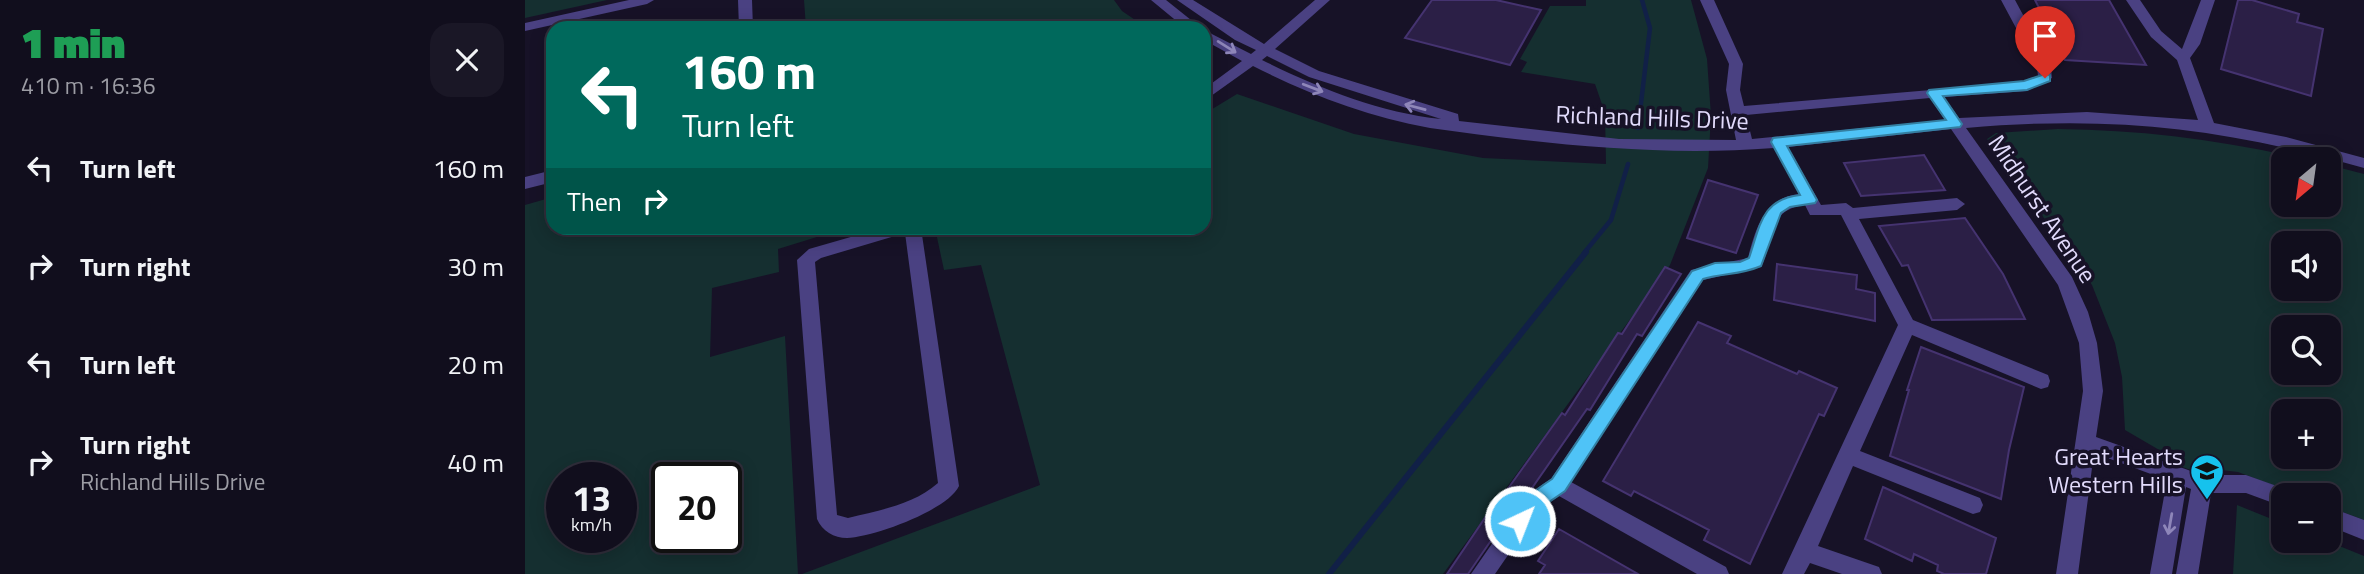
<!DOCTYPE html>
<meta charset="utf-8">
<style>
:root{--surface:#110e1d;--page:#1a1726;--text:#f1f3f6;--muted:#9c9ca4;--line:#302e3b}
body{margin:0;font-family:"Titillium Web",sans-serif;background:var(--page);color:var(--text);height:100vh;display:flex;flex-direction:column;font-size:26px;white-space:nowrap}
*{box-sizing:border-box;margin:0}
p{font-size:23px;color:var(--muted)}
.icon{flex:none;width:38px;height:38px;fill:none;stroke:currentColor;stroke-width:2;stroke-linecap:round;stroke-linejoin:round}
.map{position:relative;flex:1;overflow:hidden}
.details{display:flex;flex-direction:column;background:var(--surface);width:525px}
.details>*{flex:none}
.banner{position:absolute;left:21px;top:21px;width:665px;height:214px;border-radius:21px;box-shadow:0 4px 18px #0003,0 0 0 2px var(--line);background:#00695c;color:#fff;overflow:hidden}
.needle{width:46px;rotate:209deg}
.buttons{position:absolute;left:1746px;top:147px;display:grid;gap:14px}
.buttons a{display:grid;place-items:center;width:70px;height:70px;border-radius:14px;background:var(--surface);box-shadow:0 4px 18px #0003,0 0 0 2px var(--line);font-size:35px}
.speed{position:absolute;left:21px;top:462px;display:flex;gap:14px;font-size:35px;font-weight:700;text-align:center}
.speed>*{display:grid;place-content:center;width:91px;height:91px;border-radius:50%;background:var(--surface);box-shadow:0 4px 18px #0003,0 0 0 2px var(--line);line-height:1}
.speed small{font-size:18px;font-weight:400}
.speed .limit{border:4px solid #111;border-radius:10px;background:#fff;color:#111}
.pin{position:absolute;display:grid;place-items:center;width:60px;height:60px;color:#fff;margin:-72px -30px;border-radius:50% 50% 50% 0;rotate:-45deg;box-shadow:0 0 7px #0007}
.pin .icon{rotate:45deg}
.me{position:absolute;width:77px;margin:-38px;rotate:43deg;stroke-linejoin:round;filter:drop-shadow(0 0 5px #0008)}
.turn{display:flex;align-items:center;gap:24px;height:147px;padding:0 21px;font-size:32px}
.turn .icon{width:91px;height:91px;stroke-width:2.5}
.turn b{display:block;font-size:49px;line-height:60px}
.then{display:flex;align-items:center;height:66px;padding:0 21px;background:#0003;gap:14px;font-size:26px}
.round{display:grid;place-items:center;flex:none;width:74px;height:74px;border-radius:21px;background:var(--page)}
.headline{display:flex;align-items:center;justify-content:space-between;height:119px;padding:0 21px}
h1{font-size:42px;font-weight:800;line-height:52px;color:#1e9e55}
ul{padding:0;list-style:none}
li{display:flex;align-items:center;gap:21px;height:98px;padding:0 21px}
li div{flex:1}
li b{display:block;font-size:26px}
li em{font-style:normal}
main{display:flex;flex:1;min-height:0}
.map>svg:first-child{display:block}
</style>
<main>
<section class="details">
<div class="headline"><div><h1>1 min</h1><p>410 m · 16:36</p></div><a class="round"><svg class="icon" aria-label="close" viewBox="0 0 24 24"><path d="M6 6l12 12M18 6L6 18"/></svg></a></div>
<ul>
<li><svg class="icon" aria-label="left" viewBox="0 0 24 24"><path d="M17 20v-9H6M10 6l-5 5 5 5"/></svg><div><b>Turn left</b></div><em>160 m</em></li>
<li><svg class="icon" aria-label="right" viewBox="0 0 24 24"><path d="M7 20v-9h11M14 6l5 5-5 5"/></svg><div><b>Turn right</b></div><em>30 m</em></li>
<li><svg class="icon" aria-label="left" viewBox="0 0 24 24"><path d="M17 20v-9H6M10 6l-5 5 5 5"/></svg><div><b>Turn left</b></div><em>20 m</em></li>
<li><svg class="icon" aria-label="right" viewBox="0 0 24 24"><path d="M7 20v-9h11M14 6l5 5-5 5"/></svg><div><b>Turn right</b><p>Richland Hills Drive</p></div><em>40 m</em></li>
</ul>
</section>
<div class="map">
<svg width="1839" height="574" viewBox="0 0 1839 574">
<rect width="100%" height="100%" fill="#171227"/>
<path fill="#152f30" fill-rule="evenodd" d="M0,0h82l-82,18z
M279,0h310l8,11 25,17h-341z
M1061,0h105l16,59 4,57 -3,52 -38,97 -227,309h-641l238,-89 -59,-220 -37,5 -9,-42h269v-114l33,-20 117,40 129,24 123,6 -1,-51 -10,-29 -74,-12 6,-10 -7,-3 30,-53h36z
M1533,129c85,1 163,11 246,30h-20v46h45v-40l35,9v346l-35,-13v-12h-30l-61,-23 -25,-3 -19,2 -32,-11 -1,-9 -36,-21 -3,-53 -7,-34 -23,-58 -105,-146 9,-6zM1759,243h45v46h-45zM1759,327h45v46h-45zM1759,411h45v46h-45z
M28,197v31h293l-68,21 1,23 -67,16 -2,69 75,-21 13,238h-273v-369zM37,478h59v59h-59zM142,478h59v59h-59z
M1712,505l47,19v17h43l37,15v18h-131z"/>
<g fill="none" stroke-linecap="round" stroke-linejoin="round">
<path stroke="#112047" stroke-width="4.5" d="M1113,128l12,-100 -8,-28
M1059,253l27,-33 17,-56"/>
<path stroke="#112047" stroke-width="6" d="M804,574l257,-322"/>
</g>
<path fill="#2b1f46" stroke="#453370" stroke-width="2" d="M907,0h64l45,10 -31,55 -105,-27z
M1510,0h74l37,65 -81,-5z
M1713,0h14l47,14 -2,8 26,7 -12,67 -90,-27z
M1399,155l21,35 -84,6 -17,-33z
M1183,180l50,15 -22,58 -49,-15z
M1440,218l38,56 22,45 -93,1 -24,-55 -6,1 -23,-40z
M1252,264l80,11 -1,14 19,4v28l-101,-21z
M1140,267l16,7 -39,62 -5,-2 -47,76 -3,-1 -55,79 -9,6 -55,80h-21l48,-71 2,1 65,-91 3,2 53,-82 4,1z
M1173,322l33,14 -4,7 70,31 2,-3 38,17 -13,28 -5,-2 -69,150 -46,-24 5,-10 -75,-39 -3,5 -28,-15z
M1396,347l103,40 -15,63 -8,49 -111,-43 19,-66h-2z
M1358,487l113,51 -10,36h-42l-7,-3 1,-6 -24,-11 -2,7 -47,-22z
M1034,529l79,45h-99l6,-9 -7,-4z"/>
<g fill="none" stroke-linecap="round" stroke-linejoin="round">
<path fill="#4a4182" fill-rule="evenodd" d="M104,0h25l-7,4 -122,27v-8z
M213,0h14l1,28h-14z
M626,0h15l35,28h-16z
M652,0h16l71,44 51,-44h15l-55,49 44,22 139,43 1,7 160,18 117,1 -10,-50 3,-26 -29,-64h14l29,64 -3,26 4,16 281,-24 13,-6 -1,-9 -36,-67h14l36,67 1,11 -25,13 -83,6 15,21 128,-6 111,8 -21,-60 -26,-23 -25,-37h14l21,31 21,18 19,-49h14l-15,44 -10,14 24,65 72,14 78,21v10c-141,-40 -251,-53 -398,-40l106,149 16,35 9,31 6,48 -7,46 106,38h44l45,16 2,4h-9v12l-38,-14h-35l-13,81h-22l15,-85 -5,-2 -14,87h-22l17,-94 -73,-27 -16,121h-22l27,-183 -4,-48 -21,-58 -107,-156 -163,18 33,58 25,-2 7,5 104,-10 8,6 -8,6 -98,9 54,101 135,55 2,6 -2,6 -7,2 -129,-54 -52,116 120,47 3,7 -3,7 -7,2 -120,-48 -35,80 61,21 3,7h-40l-32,-11 -6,11h-22l116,-249 -57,-110h-31l-5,-10c-38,4 -31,36 -44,62l-58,13 -132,202 155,85 3,7h-32l-138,-78 -20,14 -44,64h-24l54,-78 26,-17 140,-209 57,-12c8,-30 16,-60 51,-64l-25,-46c-116,9 -230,-4 -344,-20 -63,-12 -120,-33 -177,-62l-49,35v-12l38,-28 -38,-21v-10l47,24 5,-4 -21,-10zM742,56l42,21 132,42c-63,-7 -122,-31 -179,-59zM1405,98l15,22 -193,19 -6,-24z
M28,170v12l-28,7v-12z
M357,228h39l38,258c-11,24 -85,51 -112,52 -13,0 -25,-7 -30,-19l-20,-259 12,-11zM380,233l33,250c-25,22 -58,27 -90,35l-11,-3 -22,-253 6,-4z
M1804,507l35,13v20l-35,-14z"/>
</g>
<defs><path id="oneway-shaft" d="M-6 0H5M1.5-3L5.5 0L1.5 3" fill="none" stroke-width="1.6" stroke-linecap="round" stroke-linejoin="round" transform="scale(1.75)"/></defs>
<g stroke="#8e86b9">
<use href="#oneway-shaft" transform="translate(702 47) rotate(32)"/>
<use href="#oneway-shaft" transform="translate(788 88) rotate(21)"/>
<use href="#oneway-shaft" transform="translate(890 107) rotate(-165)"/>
<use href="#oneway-shaft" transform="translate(1645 524) rotate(100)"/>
</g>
<path fill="#4fc3f7" stroke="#337fa1" stroke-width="2" d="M1520,74l5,1v6l-23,9 -84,6 19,28 -2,3 -173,19 30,54 -2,3 -25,4 -9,6 -20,53c-20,9 -38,7 -58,13l-138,212 -26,18 -12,18 -7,2 -7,-2 -3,-6c9,-20 24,-30 42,-42l140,-208 23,-8 25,-1 9,-4c11,-31 12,-59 51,-63l-29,-53 2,-4 173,-18 -19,-27 2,-3 95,-9z"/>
<defs>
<g id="school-pin" transform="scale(1.75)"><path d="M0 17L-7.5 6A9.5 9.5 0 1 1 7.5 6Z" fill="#16c2ed" stroke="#171227"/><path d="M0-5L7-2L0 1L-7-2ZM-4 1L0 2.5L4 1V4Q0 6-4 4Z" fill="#111"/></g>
</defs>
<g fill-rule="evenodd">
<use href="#school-pin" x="1682" y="471"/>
</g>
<g text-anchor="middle" stroke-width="7" stroke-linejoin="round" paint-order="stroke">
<g font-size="24" fill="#e2dbfc" stroke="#171227">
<text transform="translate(1127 118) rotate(2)" y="8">Richland Hills Drive</text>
<text transform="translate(1517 209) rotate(56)" y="8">Midhurst Avenue</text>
</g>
<g font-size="24" fill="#e2dbfc" stroke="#171227" text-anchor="end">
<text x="1658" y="465">Great Hearts<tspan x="1658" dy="28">Western Hills</tspan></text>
</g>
</g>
</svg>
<div class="buttons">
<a><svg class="needle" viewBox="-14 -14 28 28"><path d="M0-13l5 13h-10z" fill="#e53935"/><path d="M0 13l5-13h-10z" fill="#9c9ca4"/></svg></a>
<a><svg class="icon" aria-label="sound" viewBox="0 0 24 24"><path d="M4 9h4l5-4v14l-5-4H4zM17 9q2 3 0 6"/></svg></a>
<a><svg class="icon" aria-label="search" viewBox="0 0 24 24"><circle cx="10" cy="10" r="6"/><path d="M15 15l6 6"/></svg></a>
<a>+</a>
<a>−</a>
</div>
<div class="speed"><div>13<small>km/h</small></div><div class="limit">20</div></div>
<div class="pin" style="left:1520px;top:78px;background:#d93025"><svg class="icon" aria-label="arrive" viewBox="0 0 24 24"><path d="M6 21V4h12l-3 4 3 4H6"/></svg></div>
<svg class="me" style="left:995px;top:521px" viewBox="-20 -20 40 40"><circle r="17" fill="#4fc3f7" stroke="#fff" stroke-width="3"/><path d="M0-11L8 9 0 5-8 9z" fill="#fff"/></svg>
<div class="banner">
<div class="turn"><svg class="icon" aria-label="left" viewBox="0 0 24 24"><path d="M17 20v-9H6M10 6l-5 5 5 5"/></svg><div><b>160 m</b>Turn left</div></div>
<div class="then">Then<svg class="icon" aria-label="right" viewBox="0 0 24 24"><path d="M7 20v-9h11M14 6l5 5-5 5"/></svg></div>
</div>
</div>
</main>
